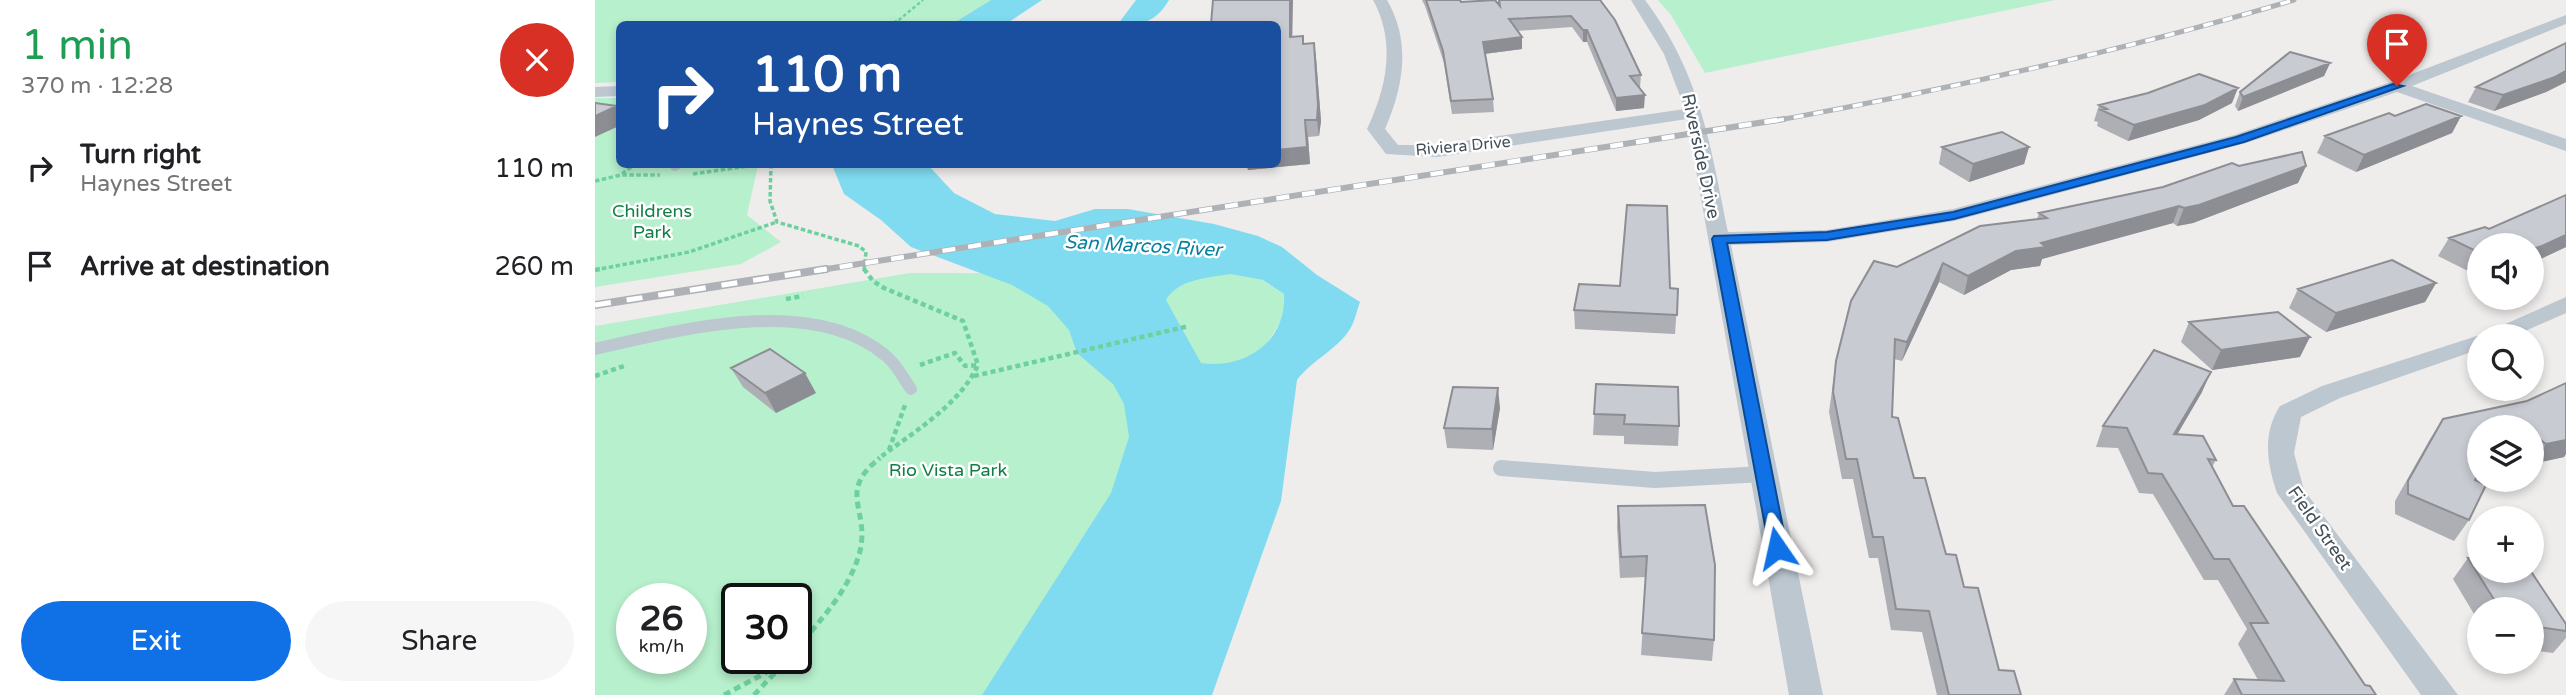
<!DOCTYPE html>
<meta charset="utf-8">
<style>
:root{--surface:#fff;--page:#f6f6f6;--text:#202124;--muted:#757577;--accent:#1071e6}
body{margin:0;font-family:"Varela Round",sans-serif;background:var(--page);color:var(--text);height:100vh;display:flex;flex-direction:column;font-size:26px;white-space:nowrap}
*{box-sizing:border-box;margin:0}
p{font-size:23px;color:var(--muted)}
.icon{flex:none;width:38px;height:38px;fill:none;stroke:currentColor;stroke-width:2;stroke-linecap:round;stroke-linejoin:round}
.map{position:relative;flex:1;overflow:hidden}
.drawer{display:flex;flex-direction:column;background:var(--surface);width:595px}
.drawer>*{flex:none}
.banner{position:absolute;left:21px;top:21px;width:665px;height:147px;border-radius:10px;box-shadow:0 4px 10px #0003;background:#1a4fa0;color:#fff;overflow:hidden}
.buttons{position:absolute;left:1872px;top:233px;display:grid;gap:14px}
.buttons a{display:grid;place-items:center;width:77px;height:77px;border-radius:50%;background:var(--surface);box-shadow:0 4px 10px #0003;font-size:35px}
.speed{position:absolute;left:21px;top:583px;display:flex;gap:14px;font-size:35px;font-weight:700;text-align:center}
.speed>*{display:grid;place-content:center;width:91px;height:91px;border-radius:50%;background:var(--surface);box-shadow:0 4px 10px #0003;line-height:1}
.speed small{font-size:18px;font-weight:400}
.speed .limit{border:4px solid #111;border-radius:10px;background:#fff;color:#111}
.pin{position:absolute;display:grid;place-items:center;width:60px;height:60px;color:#fff;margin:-72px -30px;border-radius:50% 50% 50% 0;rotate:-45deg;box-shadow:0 0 7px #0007}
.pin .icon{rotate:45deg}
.me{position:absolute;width:77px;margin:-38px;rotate:349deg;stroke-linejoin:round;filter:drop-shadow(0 0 5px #0008)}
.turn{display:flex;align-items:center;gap:24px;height:147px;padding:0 21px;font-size:32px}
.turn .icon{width:91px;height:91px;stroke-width:2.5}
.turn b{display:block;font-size:49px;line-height:60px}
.round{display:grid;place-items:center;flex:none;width:74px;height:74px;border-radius:37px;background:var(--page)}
.head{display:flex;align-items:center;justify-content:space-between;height:119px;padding:0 21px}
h1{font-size:42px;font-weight:600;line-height:52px;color:#1e9e55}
.primary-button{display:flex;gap:14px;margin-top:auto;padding:14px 21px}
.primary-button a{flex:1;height:80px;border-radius:42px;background:var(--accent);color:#fff;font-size:28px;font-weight:600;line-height:80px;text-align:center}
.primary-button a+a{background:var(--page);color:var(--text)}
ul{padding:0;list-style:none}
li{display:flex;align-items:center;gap:21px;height:98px;padding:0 21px}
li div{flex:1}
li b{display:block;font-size:26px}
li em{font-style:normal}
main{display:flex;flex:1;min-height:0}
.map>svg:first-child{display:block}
</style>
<main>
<section class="drawer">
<div class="head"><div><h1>1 min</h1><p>370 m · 12:28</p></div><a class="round" style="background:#d93025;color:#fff"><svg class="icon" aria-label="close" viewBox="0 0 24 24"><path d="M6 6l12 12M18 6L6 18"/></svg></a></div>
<ul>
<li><svg class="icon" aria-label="right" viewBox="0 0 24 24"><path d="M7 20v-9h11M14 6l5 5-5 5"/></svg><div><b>Turn right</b><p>Haynes Street</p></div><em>110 m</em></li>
<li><svg class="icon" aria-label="arrive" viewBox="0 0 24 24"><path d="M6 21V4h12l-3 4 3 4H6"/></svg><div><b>Arrive at destination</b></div><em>260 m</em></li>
</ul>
<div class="primary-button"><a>Exit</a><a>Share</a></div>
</section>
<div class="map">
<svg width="1971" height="695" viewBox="0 0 1971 695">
<rect width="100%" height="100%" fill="#efecec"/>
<path fill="#b7f0cc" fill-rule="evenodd" d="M0,0h396l-39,24h-333v58l-24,1z
M1063,0h397l-350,73 -34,-58z
M0,98h24v66l139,1 -11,50 34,27 -40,22 -146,23z
M315,273l320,1 33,6 22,15v20l-247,380h-443v-369zM37,598h59v60h-59zM142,598h59v60h-59z"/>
<path fill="#81dbf0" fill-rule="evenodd" d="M396,0h51l-36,24h-54z
M541,0h33c-13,22 -26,25 -51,24z
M237,165h96l26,28 41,21 60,7 40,-12h33l86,15 44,12 24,11 35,28 43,27c-3,8 -5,19 -10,27 -13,21 -38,31 -53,51l-16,121 -69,194h-230l129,-202 18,-56 -5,-33 -11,-20 -36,-31 -8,-23 -21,-24 -36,-21 -101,-38 -30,-27 -37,-26zM635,274l33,6 21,14c3,47 -39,76 -83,69l-35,-63c12,-21 41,-22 64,-26z"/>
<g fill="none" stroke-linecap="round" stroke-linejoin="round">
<path stroke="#6dd09e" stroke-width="2.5" stroke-dasharray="3.5 2.5" stroke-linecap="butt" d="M288,24l14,-3
M299,24l29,-24"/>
<path stroke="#6dd09e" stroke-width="3.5" stroke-dasharray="4.5 2.5" stroke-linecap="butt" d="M176,164l-1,37 7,21 82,24 7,6 -2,19
M102,166l21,-2
M27,174l13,-10
M98,174l69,-10
M0,181l26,-6h39
M0,270l94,-18 88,-30"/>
<path stroke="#6dd09e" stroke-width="4.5" stroke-dasharray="5 3.5" stroke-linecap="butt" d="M269,269l9,12 11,7 79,33 15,44c-19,41 -65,67 -100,94
M0,270l5,-1
M191,299l17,-3
M325,365l35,-12 10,13 13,-1
M0,376l29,-10
M379,376l215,-50
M294,450l16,-45"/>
<path stroke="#6dd09e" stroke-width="5" stroke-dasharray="7 4.5" stroke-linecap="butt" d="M201,649c24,-28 52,-58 63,-94 13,-45 -24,-62 21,-97
M129,695l62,-33
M159,695l35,-37"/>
<path stroke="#bcc7d0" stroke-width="10" d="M80,166l2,-2"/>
<path stroke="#bcc7d0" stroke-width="12" d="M0,349c85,-19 216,-55 290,6 11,8 18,23 26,34"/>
<path stroke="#bcc7d0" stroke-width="16" d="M906,468l154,12 108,-6"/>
<path fill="#bcc7d0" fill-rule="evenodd" d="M778,0h14c24,41 17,86 -2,129l13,16h39l248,-36 -21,-55 -33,-54h14c56,75 65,144 83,232l99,-2 126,-21 281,-74 157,-53 175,-67v9l-154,62 154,53v12l-169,-59 -151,51 -292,78 -127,21 -96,3 92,450h-34l-102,-576 -250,38 -51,-3 -19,-25c20,-42 29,-87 6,-129z
M24,86v10l-24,1v-10z
M1971,297v16l-52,23h-34v13l-140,49 -39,19 -7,36 10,37 154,205h-37l-144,-202c-10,-30 -15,-59 3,-87l42,-20 161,-52z"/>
<g stroke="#aeb2b7" stroke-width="5">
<path id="rail-far2" d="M1179,121c176,-32 349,-70 520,-121"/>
</g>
<g stroke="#aeb2b7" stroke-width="6">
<path id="rail-far1" d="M219,271l970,-152"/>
</g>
<g stroke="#aeb2b7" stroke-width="8">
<path id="rail" d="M0,305l231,-36"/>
</g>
<use href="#rail-far2" stroke="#fff" stroke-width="3.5" stroke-dasharray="10" stroke-linecap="butt"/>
<use href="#rail-far1" stroke="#fff" stroke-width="4.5" stroke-dasharray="13" stroke-linecap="butt"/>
<use href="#rail" stroke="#fff" stroke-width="5" stroke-dasharray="16" stroke-linecap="butt"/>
</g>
<path fill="#adafb5" d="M827,0h38l1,2 39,4 100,-6 41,75 -1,13h-1l5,20 -28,3 -29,-69h-4l-11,-15 -55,4 5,6v12l-37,5 8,45 1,13 -42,2 -8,-51 -19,-57z
M708,36l1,8 10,-1 2,15 5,63 -2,15 -11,1 2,27 -62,6 44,-133z
M1971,43v39l-20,10 -52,19 -26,-9 8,-15z
M1735,63l-6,13 -86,35 -3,-5 5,-14z
M1637,103l-33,17 -71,21 -31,-15 1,-4 -4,-1 5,-16z
M1800,116h66l-9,17 -96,39 -39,-19 8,-17z
M1347,147h87l-5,17 -55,18 -30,-18z
M1644,166h67l-8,17 -105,40 -16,3 -4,-3 -131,36 -2,7 -29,4 -47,25 -25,-13 -37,79 -8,-2 -2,58 22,61 32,76 18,33 35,83 22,25h-84l-15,-63 -31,-2 -13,-72h-9l-16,-79h-11l-13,-67 7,-51 61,-94 140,-48 2,-6 124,-26z
M1971,195v52l-34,16 -52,-18v32l-42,-21 11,-18 40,-9z
M1841,283l-11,19 -99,30 -37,-24 9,-19z
M1075,288l8,1 -3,45 -100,-5 -1,-19z
M1594,322l111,35 -88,13 -31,-28z
M136,368l85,25 -40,20 -33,-26z
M1971,383v71l-2,3 -32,7v-37h-52l-5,53 -6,40 -15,21 -59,-27v-13l35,-62 13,-20 84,-18z
M1001,384l83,42 -1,20 -54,-2v-8l-31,-1z
M1607,392l-25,43 39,25 -4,7 21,39 132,179 11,10h-152l10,-16 24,1 -20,-36 9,-15 -29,-49h-14l-51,-86 -14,-1 -21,-45 -22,-1 7,-21z
M905,408l-7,42 -46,-2 -3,-20z
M1023,506l96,134 -2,21 -71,-6 5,-78 -26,1 -3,-51z
M1873,558l98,66v14l-13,15 -21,-3v-41h-52v15l-27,-45z"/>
<path fill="#8d8e93" d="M695,0h3l-1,51 -2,-14z
M988,30h4v12h-4z
M927,37v12l-39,5v-12z
M719,43l2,15 5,63 -2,15 -2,-16z
M1735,63l-6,13 -86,35 5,-14z
M1971,71v11l-20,10 -52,19 9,-16z
M1643,88l-6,15 -33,17 -71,21 6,-16z
M1050,95l-1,13 -28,3v-13z
M22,106l2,4v16l-24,11v-21z
M1866,116l-9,17 -96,39 8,-17z
M710,120l3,17 2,27 -62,6 -2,-6h31v-14z
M1434,147l-5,17 -55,18 4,-18z
M1711,166l-8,17 -105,40 -16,3 7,-18z
M1584,206l-6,17 -131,36 -2,7 -29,4 -47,25 4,-19 48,-25 25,-8z
M1971,235v12l-34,16v-14z
M1348,263l-4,19 -37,79 5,-19z
M1841,283l-11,19 -99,30 10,-19z
M1715,337l-10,20 -88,13 9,-20z
M1616,372l-9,20 -37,63 9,-21z
M210,373l11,20 -40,20 -11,-20z
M903,388l2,20 -7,42 -1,-21z
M1971,433v21l-2,3 -32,7 14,-20z"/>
<path fill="#c9cbd2" stroke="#8d8e93" stroke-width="2" d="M618,0h77v37l13,-1v8l11,-1 4,62 -1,15h-12l2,27 -30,3v-126h-66z
M831,0h34l1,2 34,-2 5,6 -1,-6h101l15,20 26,55 -11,1 15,19 -29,3 -29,-68h-4l-12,-14 -62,3 13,18 -39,5 10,57 -42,2 -8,-50z
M1971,43v28l-11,6 -52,18 -27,-8z
M1695,52l40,11 -87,34 -3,-5z
M1604,74l39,14 -33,17 -71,20 -33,-15 6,-1 -8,-4 49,-12z
M0,103l22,3 -22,10z
M1831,104l35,12 -97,39 -39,-19 64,-23 6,3z
M1407,132l27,15 -56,17 -31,-17z
M1707,152l4,14 -107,39 -15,3 -5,-2 -138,37 5,4 -30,4 -48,25 -25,-13 -36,79 -12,-3 -3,78 6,1 16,60h11l21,76 10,1 8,32 14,1 21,82 15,1 7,24h-72l-20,-84 -33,-2 -13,-72h-10l-16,-78h-11l-13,-67 3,-31 15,-60 23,-40 23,6 83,-41 67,-8 -8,-5 124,-26 69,-24 7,3z
M1971,195v40l-24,11 -10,3v-4h-52v8l-31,-15 36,-11 4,2z
M1032,205l40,1 3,82 8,1 -1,26 -103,-5 5,-26 41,2z
M1797,260l44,23 -100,30 -38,-24z
M1683,312l32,25 -89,13 -32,-28z
M175,349l35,24 -40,20 -34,-25z
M1559,350l57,22 -37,62 29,2 13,24 -8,-1 25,47h11l121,179 5,1 6,9h-134l-8,-16 50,2 -34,-58h18l-39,-64h-15l-52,-85 -14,-1 -21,-45 -24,-2z
M1971,383v57l-20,4 -8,-6 -6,1v-12h-52v44l-5,9 11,5 -17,35 -61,-26v-13l35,-62 84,-18z
M1001,384l82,3 1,39 -55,-2 1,-9 -31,-1z
M858,387l45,1 -6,41 -48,-1z
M1110,505l10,60 -1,75 -72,-7 5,-77 -26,1 -3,-51z
M1873,558l12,2v10h50l36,54v7l-34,-5v-17h-32z"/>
<path fill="#1071e6" stroke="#0a4996" stroke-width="2" d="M1798,84l10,2 -159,56 -290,77 -127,21 -100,3 60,305 -3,5h-14l-58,-314 2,-3 113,-4 126,-20 283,-75z"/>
<g text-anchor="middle" stroke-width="5" stroke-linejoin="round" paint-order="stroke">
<g font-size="16" fill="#44505a" stroke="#fff">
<text transform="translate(868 145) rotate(-5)" y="6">Riviera Drive</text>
</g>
<g font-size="18" fill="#44505a" stroke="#fff">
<text transform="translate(1106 156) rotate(78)" y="6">Riverside Drive</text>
<text transform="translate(1725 528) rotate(55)" y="6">Field Street</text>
</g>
<g font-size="18" fill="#127f46" stroke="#fff">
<text x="57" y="217">Childrens<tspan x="57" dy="21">Park</tspan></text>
<text x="353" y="476">Rio Vista Park</text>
</g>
<g font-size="19" font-style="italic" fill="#06809c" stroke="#fff">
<text transform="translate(548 245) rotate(3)" y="7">San Marcos River</text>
</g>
</g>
</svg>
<div class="buttons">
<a><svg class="icon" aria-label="sound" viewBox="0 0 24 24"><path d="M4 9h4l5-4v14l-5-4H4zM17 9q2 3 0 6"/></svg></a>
<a><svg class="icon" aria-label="search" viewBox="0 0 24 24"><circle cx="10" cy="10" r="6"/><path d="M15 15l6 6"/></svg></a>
<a><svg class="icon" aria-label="layers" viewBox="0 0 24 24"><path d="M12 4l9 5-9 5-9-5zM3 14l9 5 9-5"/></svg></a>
<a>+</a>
<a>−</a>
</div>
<div class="speed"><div>26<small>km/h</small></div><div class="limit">30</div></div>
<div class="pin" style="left:1802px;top:86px;background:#d93025"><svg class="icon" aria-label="arrive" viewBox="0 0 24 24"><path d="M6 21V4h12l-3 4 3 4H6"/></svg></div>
<svg class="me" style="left:1182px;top:548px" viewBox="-20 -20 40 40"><path d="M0-17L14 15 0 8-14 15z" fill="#1071e6" stroke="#fff" stroke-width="4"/></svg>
<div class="banner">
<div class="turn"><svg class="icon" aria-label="right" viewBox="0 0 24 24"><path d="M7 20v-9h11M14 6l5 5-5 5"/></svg><div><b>110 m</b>Haynes Street</div></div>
</div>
</div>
</main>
